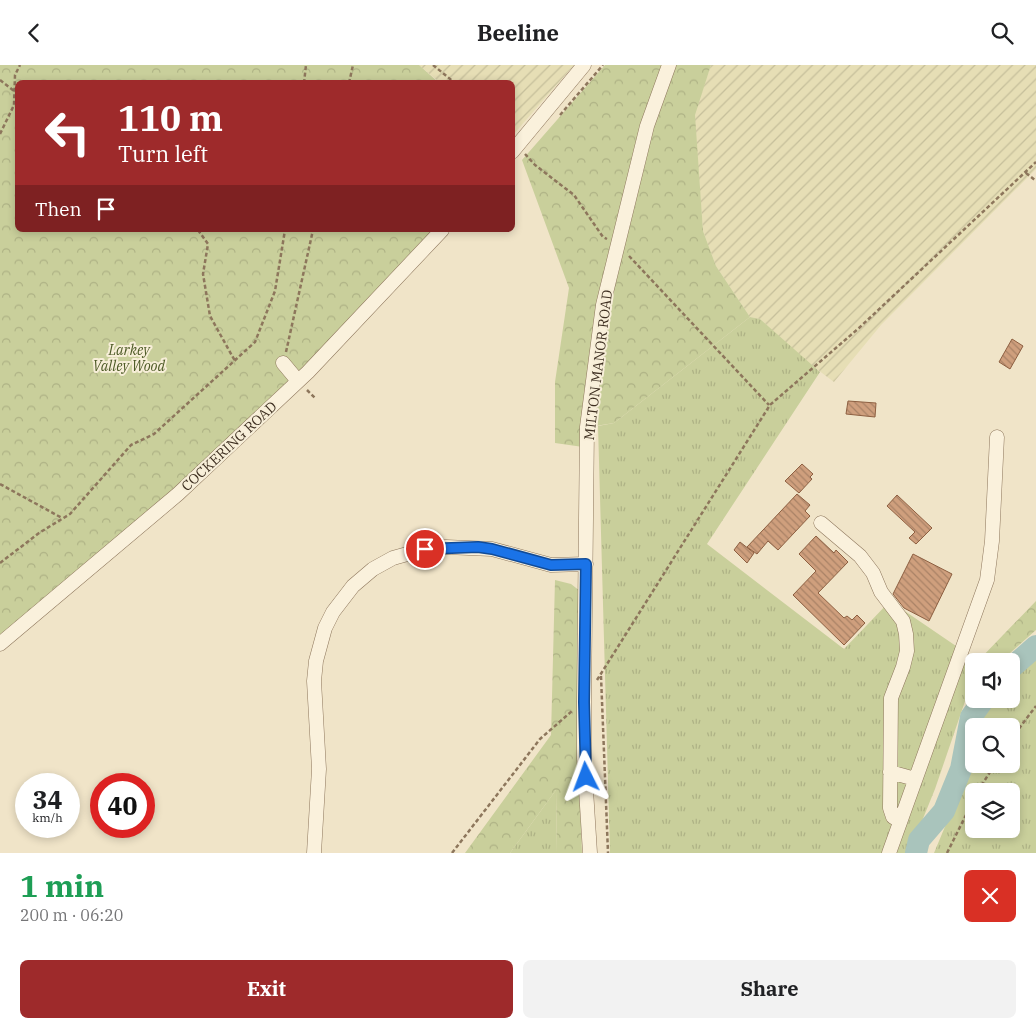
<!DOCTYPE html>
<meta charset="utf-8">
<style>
:root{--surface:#fff;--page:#f2f2f2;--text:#202124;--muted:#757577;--accent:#9e2a2b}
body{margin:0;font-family:"IBM Plex Serif",serif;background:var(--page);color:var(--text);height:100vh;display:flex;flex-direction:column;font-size:19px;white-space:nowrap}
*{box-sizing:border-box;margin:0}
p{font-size:16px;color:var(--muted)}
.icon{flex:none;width:28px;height:28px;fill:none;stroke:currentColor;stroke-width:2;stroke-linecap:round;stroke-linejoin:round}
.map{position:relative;height:788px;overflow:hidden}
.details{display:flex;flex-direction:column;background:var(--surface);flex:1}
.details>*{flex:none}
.guide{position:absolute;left:15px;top:15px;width:500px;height:152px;border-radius:8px;box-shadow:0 2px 8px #0003;background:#9e2a2b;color:#fff;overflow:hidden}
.tools{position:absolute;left:965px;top:588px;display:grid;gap:10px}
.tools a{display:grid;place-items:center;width:55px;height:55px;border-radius:8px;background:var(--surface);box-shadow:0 2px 8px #0003;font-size:25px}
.speed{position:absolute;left:15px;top:708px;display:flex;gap:10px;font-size:25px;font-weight:700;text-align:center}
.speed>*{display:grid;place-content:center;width:65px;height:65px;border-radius:50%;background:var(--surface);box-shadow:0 2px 8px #0003;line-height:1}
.speed small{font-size:12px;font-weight:400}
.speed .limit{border:8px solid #d22;background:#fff;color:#111}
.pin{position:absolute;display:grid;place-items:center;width:42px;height:42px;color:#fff;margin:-21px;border:2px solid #fff;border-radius:50%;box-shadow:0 1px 5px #0007}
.me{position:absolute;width:55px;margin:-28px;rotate:357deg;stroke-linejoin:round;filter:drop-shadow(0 0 4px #0008)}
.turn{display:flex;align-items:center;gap:18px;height:105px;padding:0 20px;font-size:22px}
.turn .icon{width:65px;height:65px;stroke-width:2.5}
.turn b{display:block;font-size:35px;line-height:42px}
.then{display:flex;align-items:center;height:48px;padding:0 20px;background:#0003;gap:10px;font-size:19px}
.round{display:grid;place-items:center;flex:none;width:52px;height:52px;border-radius:8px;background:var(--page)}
.headline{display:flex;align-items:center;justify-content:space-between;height:85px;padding:0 20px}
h1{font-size:30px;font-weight:700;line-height:38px;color:#1e9e55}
.button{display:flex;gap:10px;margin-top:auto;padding:10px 20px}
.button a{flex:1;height:58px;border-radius:8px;background:var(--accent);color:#fff;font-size:20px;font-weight:700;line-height:58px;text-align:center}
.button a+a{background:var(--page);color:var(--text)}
header{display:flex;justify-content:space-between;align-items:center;height:65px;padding:0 20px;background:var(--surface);font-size:22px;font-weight:700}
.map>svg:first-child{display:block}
</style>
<header><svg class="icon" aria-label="back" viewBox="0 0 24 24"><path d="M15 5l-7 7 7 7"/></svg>Beeline<svg class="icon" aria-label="search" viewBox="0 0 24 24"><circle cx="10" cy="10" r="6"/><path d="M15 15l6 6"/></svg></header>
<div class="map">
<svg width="1036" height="788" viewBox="0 0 1036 788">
<defs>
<pattern id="farmland-furrows" width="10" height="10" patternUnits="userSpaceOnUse" patternTransform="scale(1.25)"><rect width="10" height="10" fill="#e6deb5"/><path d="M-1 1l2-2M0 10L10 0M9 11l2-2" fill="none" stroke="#c6bf9b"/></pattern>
<pattern id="grass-tufts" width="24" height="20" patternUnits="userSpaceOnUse" patternTransform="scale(1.25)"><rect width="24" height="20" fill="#c9cf9b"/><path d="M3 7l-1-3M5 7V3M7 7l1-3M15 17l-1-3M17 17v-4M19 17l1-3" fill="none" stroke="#aeb285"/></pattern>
<pattern id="forest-crowns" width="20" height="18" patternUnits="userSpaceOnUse" patternTransform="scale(1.25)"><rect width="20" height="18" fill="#c9cf9b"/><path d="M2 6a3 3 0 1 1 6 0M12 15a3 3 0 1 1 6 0" fill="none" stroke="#aeb285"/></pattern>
<pattern id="building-back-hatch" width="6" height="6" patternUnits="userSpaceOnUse" patternTransform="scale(1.25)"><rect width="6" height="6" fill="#cf9f7d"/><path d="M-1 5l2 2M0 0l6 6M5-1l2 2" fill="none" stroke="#a98266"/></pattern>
</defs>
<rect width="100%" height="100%" fill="#f0e4c8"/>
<path fill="url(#farmland-furrows)" d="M419,0h155l-61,70 -1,-52 -73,-1z
M711,0h325v104l-155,156 -47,57 -32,-24 -42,-39 -10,-2 -34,-51 -13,-35 -9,-116z"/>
<path fill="url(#grass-tufts)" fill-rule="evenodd" d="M750,252l10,2 60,53 -113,172 137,105 46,-48 88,60h-4v14l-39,114 -26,64h-299l-12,-427 16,-3z
M1036,592v196h-102l30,-72 10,-32v15h37v-38h-33l12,-26 21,-1v-14l18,-24zM974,726h37v38h-37z
M556,725l1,63h-47z"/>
<path fill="url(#forest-crowns)" d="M0,0h419l19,17 -420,1v147h422l-61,68 -212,199 -167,142z
M605,0h106l-16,50 8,116 13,35 34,51 -136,106 -31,5v19l-28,-4v-61l14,-94 -47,-128z
M555,515l16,4 9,7 -2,151 4,111h-25l-1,-63 -46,63h-45l86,-118z
M1036,536v29l-35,31h-23z"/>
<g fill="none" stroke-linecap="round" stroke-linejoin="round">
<path stroke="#a9c4bc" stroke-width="22" d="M1011,603l25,-22
M916,788l3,-13 25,-29 17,-42 10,-52 13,-18"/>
</g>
<path fill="url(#building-back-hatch)" stroke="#8d5f41" d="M1012,274l11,7 -13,23 -11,-7z
M848,336l28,2 -1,14 -29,-3z
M802,399l11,10 -3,3 2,2 -13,14 -14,-12z
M797,429l13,11 -5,6 5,5 -32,34 -10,-9 -11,13 -10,-7z
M897,430l35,33 -16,16 -7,-6 6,-6 -28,-26z
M816,471l18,17 2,-3 12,12 -30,31 26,25 3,-2 5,4 5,-5 8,8 -21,22 -51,-50 23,-24 -17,-17z
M740,477l14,11 -7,10 -13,-13z
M913,489l39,20 -23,47 -25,-13 -11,-14z"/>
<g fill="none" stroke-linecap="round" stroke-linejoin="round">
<g stroke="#8d765c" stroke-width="15">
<path id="minor" d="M512,87l72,-87
M283,298l15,18
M821,458l39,33 13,17 8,19 22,29 3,13 1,17 -4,16 -12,31 -1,110 3,9 7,4
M0,579l178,-150 130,-122 134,-142
M890,707l25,7
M314,788l5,-84 -5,-88 2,-20 9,-33 8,-16 20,-26 20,-17 20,-11 32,-9 21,-2 46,2 59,16 35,-1
M590,788l-6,-95v-56l3,-275 16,-122 44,-179 22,-61
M889,788l98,-273 5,-39 5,-104"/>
</g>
<path stroke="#8d765c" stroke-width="2.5" stroke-dasharray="4 2.5" stroke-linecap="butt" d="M433,0l22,18
M0,15l18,14
M304,18l2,-18
M349,18l4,-18
M560,50l43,-50
M0,69l14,-29 1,-30 5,-10
M525,89l10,11 39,30 29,42 4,2
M1026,108l10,8
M198,165l10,14 -5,30 7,42 25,45
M629,191l140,149
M286,287l27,-122
M307,325l9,9
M0,419l62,34
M0,498l39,-30 31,-19 61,-69 23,-11 101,-92 20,-51 10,-61
M601,611l7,177
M597,615l173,-275 89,-77 177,-166
M1011,674l25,-33
M978,726l17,-27
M452,788l88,-114 32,-28
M947,788l27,-54"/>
<use href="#minor" stroke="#faf1dc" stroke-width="14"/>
</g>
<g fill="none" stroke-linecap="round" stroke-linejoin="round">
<g stroke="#114b97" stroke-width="12">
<path id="route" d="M425,484l53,-2 14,2 59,16 35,-1 -2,138 2,75"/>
</g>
<use href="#route" stroke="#1a73e8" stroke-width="9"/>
</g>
<g text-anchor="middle" stroke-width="4" stroke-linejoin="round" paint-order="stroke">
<g font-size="14" font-style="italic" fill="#4d5a26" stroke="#f7eed8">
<text x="129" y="290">Larkey<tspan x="129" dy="16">Valley Wood</tspan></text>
</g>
<g font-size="14" fill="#3d2e20" stroke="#f7eed8">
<text transform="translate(598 300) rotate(-83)" y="5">MILTON MANOR ROAD</text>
<text transform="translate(229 381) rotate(-43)" y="5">COCKERING ROAD</text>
</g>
</g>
</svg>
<div class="tools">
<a><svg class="icon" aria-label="sound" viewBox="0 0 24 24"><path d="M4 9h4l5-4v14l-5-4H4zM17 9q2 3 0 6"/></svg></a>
<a><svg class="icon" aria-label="search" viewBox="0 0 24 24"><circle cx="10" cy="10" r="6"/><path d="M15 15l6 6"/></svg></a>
<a><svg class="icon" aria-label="layers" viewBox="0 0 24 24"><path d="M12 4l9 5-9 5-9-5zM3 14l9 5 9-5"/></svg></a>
</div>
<div class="speed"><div>34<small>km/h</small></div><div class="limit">40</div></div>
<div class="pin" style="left:425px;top:484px;background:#d93025"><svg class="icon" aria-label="arrive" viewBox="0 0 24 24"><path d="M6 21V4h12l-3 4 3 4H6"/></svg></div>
<svg class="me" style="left:586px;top:712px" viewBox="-20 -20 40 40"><path d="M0-17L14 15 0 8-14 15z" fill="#1a73e8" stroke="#fff" stroke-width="4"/></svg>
<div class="guide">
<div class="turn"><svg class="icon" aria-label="left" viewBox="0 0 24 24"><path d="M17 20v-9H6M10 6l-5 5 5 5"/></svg><div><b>110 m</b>Turn left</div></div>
<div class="then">Then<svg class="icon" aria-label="arrive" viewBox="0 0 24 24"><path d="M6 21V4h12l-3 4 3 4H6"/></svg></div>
</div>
</div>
<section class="details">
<div class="headline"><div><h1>1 min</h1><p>200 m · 06:20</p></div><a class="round" style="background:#d93025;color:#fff"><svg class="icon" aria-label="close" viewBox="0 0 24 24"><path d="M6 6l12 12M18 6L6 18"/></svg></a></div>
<div class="button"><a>Exit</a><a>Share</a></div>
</section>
